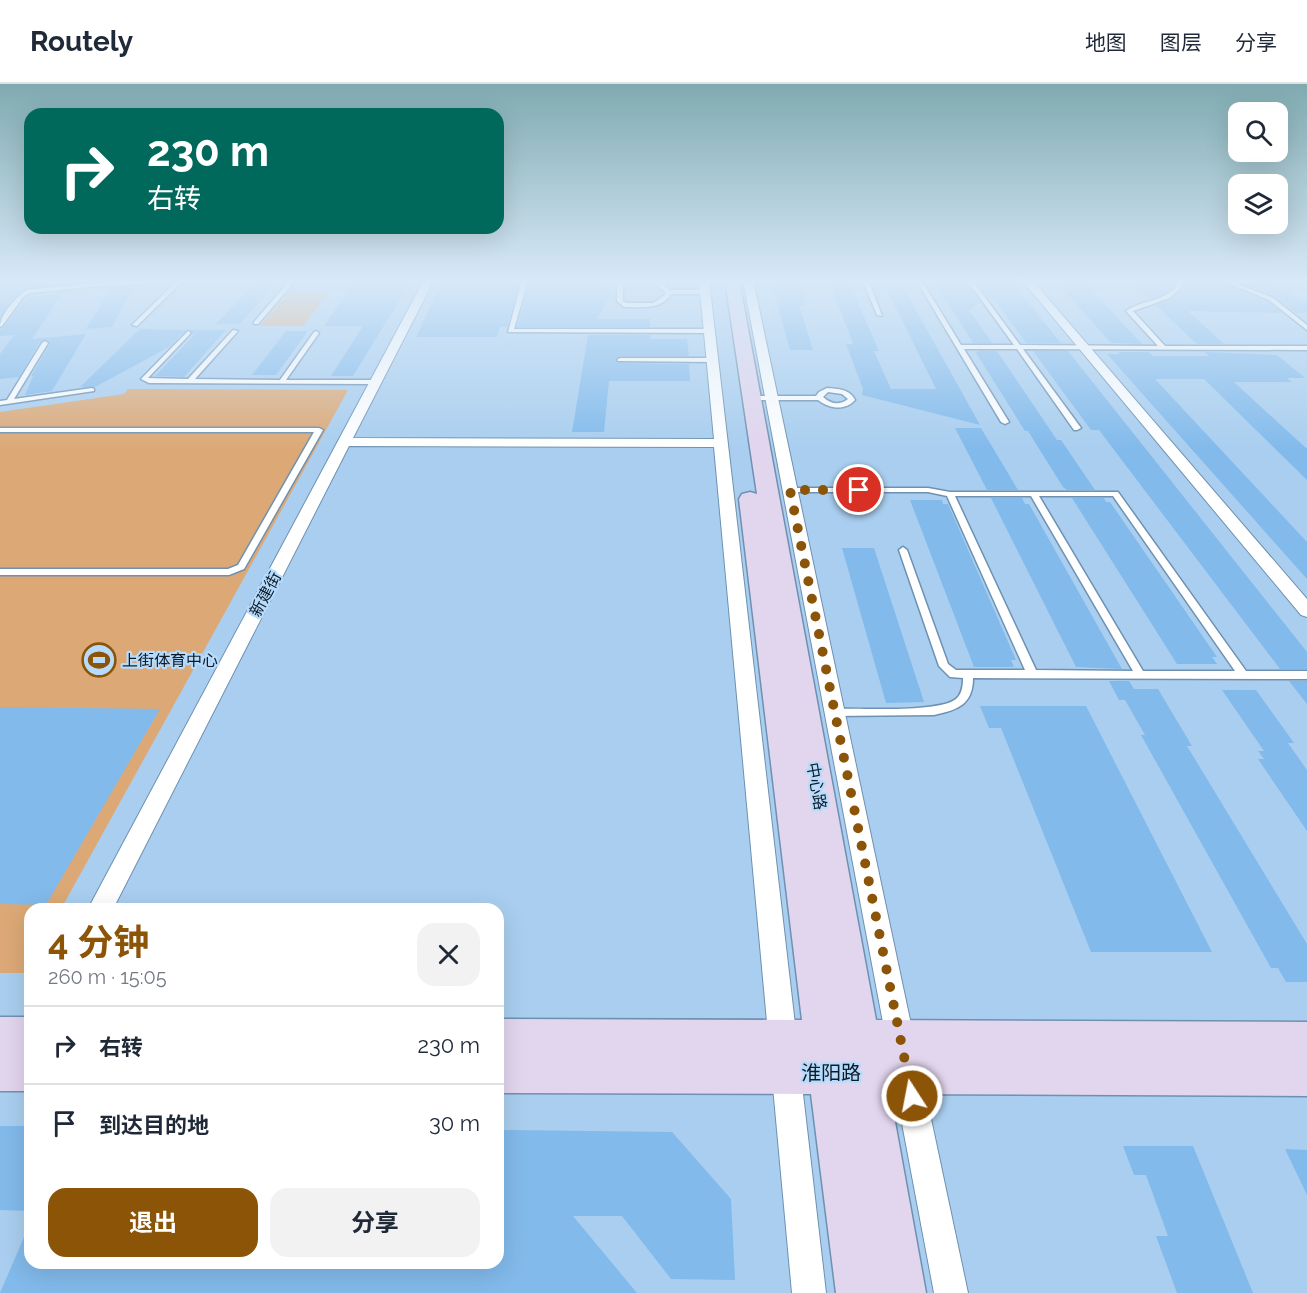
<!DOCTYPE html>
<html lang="zh">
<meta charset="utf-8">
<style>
:root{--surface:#fff;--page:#f2f2f3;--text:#1f2937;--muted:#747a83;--line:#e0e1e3;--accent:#8b5407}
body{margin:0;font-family:Raleway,"Noto Sans SC",sans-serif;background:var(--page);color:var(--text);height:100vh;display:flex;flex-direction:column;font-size:22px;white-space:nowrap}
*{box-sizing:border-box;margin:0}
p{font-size:20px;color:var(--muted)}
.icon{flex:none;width:33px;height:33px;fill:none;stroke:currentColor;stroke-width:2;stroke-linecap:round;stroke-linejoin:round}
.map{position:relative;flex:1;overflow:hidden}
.drawer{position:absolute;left:24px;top:819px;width:480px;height:366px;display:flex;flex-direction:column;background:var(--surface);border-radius:18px;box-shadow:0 6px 24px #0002}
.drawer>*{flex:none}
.top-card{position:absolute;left:24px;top:24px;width:480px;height:126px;border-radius:18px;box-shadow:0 6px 24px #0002;background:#00695c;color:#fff;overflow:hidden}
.controls{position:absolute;left:1228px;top:18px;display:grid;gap:12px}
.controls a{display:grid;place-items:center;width:60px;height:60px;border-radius:12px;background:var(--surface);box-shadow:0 6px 24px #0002;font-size:30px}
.pin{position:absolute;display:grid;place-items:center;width:51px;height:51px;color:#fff;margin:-26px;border:3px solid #fff;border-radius:50%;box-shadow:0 2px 6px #0007}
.me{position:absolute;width:66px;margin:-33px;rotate:349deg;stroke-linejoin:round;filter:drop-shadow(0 0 4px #0008)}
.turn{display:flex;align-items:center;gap:21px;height:126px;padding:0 24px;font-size:27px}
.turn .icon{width:78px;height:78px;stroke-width:2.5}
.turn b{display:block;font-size:42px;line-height:51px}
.round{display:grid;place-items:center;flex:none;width:63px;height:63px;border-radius:18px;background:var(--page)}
.headline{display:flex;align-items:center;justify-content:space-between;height:102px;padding:0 24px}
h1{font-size:36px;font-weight:700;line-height:45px;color:var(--accent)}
.button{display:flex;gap:12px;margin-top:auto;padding:12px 24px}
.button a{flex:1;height:69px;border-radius:18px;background:var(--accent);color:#fff;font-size:24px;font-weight:700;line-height:69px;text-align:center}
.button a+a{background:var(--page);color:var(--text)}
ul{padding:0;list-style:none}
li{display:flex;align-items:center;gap:18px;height:78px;padding:0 24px;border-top:2px solid var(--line)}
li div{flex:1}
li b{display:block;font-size:22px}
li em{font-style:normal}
header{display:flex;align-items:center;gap:36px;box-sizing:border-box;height:84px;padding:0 30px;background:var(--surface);border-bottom:2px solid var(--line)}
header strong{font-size:28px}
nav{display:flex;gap:33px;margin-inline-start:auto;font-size:21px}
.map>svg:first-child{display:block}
</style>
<header>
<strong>Routely</strong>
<nav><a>地图</a><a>图层</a><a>分享</a></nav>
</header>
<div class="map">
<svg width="1307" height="1209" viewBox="0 0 1307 1209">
<rect width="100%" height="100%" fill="#a9ceef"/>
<path fill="#dca976" d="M289,208h40l-26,34h-43z
M128,305l220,1 -287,519h-31v56l-5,8h-25v-561l124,-18z"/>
<path fill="#82baeb" d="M5,196h67l-2,3 -44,5 -14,11 -12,19v-30z
M257,196h22l-39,44h-24z
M356,196h56l-59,96h-22l32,-50h-39z
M443,196h77l-13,47h-7l-3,10h-81z
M530,196h69v4l14,6 -16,29h53v8h-133z
M771,196h26l8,25h-6l14,45h-23z
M829,196h19l31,71h-5l17,38h45l-51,-103 18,1 77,138 -118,-30 1,-6 -17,-45h7z
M980,196h30l51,63h-35l-35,-48 -4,2 -12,-15h6z
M1055,196h27l60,64 -31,-1z
M1130,196h41l2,6 -9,8 -14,5z
M1181,196h37l50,22 14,11 -94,-2 36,33h-27l-41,-39 16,-5 12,-11z
M1233,196h29l45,22v11h-11l-22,-17z
M934,197l27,1 9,7 10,13 -11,8 23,33h-19z
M134,203l-22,40 -26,2 25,-41z
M63,208l-31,47 54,-5 -34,57 -27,4 8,-19h-2l19,-33 -4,-4 -6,3 -21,35 -19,2v-25l14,-19 -14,1v-7l4,-2 22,-29z
M140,245l46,1 -17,17 -74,40h-15z
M190,246h36l-42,47 -29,-1 42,-44 -5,3z
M286,247h22l-32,44h-24z
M588,251h62l1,4h36l2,17h-69l-5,4 3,3 71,1 1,17h-81l-5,51h-32z
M978,267h19l60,89h4l34,50h-28l-4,-3 -35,-56h-3l-49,-78z
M1033,267h35l239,301v17h-27l-181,-239h-8z
M1118,268h31l4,4h56l-4,-4 72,3 28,23h-18l5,4h-58l73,67v31l-103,-101h-49l152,163v37l-200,-225h13z
M955,344h26l37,62h-31z
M991,414h31l3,6h4l93,165 -46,-2z
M1072,414h32l2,4h4l107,155h-5l5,7h-40z
M910,416h32l1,4h5l68,156h-5l3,7h-40z
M842,464h32l50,154 -38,1z
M1109,597h20l5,8h24l34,57h-5l120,198v38h-21l-8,-14h-7l-130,-233h4l-20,-35h-6z
M1289,597h18v23z
M1222,606h34l38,53h-6l19,27v61l-49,-72h6l-6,-8h6z
M980,622h106l126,246h-121l-90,-224h-12z
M0,623l160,2 -114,196 -46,-1z
M0,1042h30v85l-30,-1z
M498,1046l174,2 59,67 4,81 -64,-1 -49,-63h-49l64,77h-637l30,-70v40h468z
M1123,1062h70l60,147h-76l-21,-57h12l-22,-61h-12z
M1285,1065l22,1v45z"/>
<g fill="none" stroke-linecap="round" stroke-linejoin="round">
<g stroke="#6e91b1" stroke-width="3">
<path id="lane" d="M154,196h30l-47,46 -5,-1 44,-43 -87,5 -59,6 -6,3 -22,30 -2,1c0,-13 17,-31 27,-37l62,-7z
M290,196h6l-38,44h-4v-2z
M522,196h6l-14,49h196l3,2 -3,2 -202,-1z
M622,196h6l-5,5v16l3,2h27l12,-8v-3l-9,-8 -10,-4 14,2 10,8h36l3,2 -3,2h-35c-9,16 -30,13 -47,13l-7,-6v-17z
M866,196h6l-2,4 12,32 -5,-1 -13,-31z
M911,196l11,1 39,64h53l-42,-58 -9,-7h6l7,5 44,60 138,1 -32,-35c15,-11 37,-9 50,-24l-3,-7h6l3,7 -12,11 -37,13 32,35h142v4l-284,-1 58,79 -4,2h-3l-57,-81h-53l45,73 -4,2 -4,-2 -83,-139z
M1220,196h7l46,18 34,27v5l-38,-30z
M233,246l5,1 -43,48 85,1 34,-48 2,-1 3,2 -33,47h90l3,2 -3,2 -227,-1 -8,-4 47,-48 2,1v2l-42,44 40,1z
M45,257l3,2 -34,56 78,-11 2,1v2l-94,14v-4l7,-1 35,-57z
M620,274h93l3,2 -3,2 -95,-1 -1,-1z
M827,304c11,1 23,1 28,12 -10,11 -25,9 -37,0h-66l-3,-2 3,-2h64l3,-4zM828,308l14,2 6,5c-9,7 -17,5 -25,-2z
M0,344h319l4,2 -79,139 -15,6h-229v-6h228l10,-4 76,-133h-314z
M787,404h141l22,4h168l128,179h61v8l-334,-1c0,27 -16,32 -39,37l-103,1 -1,-3 1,-3 4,-1c24,-1 104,4 121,-10 6,-5 7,-13 7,-21l-13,-1 -11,-11 -40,-116 4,-3 4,3 41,114 8,6h69l-78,-174 -19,-4h-141zM955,412h76l102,175 -97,-1zM1039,412h74l122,175h-92z"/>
</g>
<g stroke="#6e91b1" stroke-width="2">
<path id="street" d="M424,196h10l-81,158 361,1 -15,-159h10l117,1013h-34l-78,-846 -365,-1 -236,463h-25z
M743,196h10l215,1013h-34z
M1022,196h10l275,319v18l-6,-2z"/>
</g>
<g stroke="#6e91b1" stroke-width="3">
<path id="secondary" d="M725,196h14l137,740 431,2v74l-417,-2 36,199h-90l-25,-199 -313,-1v-74l304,1 -63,-521 3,-5 8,-2 7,2z
M0,933h30v74h-30z"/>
</g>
<use href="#lane" fill="#fff" fill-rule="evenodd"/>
<use href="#street" fill="#fff" fill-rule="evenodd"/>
<use href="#secondary" fill="#e2d5ee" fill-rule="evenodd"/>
</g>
<linearGradient id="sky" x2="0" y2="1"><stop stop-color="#7faab0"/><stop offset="0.54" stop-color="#d8e9f8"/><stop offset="1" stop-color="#d8e9f8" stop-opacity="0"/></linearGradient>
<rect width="1307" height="365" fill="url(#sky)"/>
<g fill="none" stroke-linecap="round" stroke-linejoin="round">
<path stroke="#8b5407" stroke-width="10" stroke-dasharray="0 18" d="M859,406h-69l122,606"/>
</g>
<defs>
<g id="stadium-ring" transform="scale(1.725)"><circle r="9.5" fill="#b6dbfc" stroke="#8b5407" stroke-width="1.5"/><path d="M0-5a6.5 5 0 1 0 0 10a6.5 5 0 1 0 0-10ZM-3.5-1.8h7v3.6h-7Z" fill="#8b5407"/></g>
</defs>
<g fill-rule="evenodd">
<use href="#stadium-ring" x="99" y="576"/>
</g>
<g text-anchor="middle" stroke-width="4.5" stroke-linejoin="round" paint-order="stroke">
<g font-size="16" fill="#0e1b27" stroke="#b6dbfc">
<text transform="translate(265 510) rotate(-62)" y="6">新建街</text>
<text transform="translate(817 702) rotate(80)" y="6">中心路</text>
</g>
<g font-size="16" fill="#0e1b27" stroke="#b6dbfc" text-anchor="start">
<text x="122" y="582">上街体育中心</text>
</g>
<g font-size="20" fill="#0e1b27" stroke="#b6dbfc">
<text x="831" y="996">淮阳路</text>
</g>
</g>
</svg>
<div class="controls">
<a><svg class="icon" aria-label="search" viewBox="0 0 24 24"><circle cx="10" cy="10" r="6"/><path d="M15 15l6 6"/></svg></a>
<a><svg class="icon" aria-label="layers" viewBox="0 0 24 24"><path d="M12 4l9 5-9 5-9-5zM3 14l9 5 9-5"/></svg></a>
</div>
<div class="pin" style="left:859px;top:406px;background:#d93025"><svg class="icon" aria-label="arrive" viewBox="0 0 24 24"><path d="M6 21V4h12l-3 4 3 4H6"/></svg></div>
<svg class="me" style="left:912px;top:1012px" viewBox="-20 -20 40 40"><circle r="17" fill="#8b5407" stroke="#fff" stroke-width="3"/><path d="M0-11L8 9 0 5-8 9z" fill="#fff"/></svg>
<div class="top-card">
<div class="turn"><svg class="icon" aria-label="right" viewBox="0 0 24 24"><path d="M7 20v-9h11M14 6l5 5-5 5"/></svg><div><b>230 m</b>右转</div></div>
</div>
<section class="drawer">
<div class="headline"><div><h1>4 分钟</h1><p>260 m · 15:05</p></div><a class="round"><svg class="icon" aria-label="close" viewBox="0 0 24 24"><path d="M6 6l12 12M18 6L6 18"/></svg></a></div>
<ul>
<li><svg class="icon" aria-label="right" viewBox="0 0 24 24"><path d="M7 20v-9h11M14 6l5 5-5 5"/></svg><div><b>右转</b></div><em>230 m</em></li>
<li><svg class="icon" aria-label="arrive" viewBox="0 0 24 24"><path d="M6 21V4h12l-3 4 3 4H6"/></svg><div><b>到达目的地</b></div><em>30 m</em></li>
</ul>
<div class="button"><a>退出</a><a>分享</a></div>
</section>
</div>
